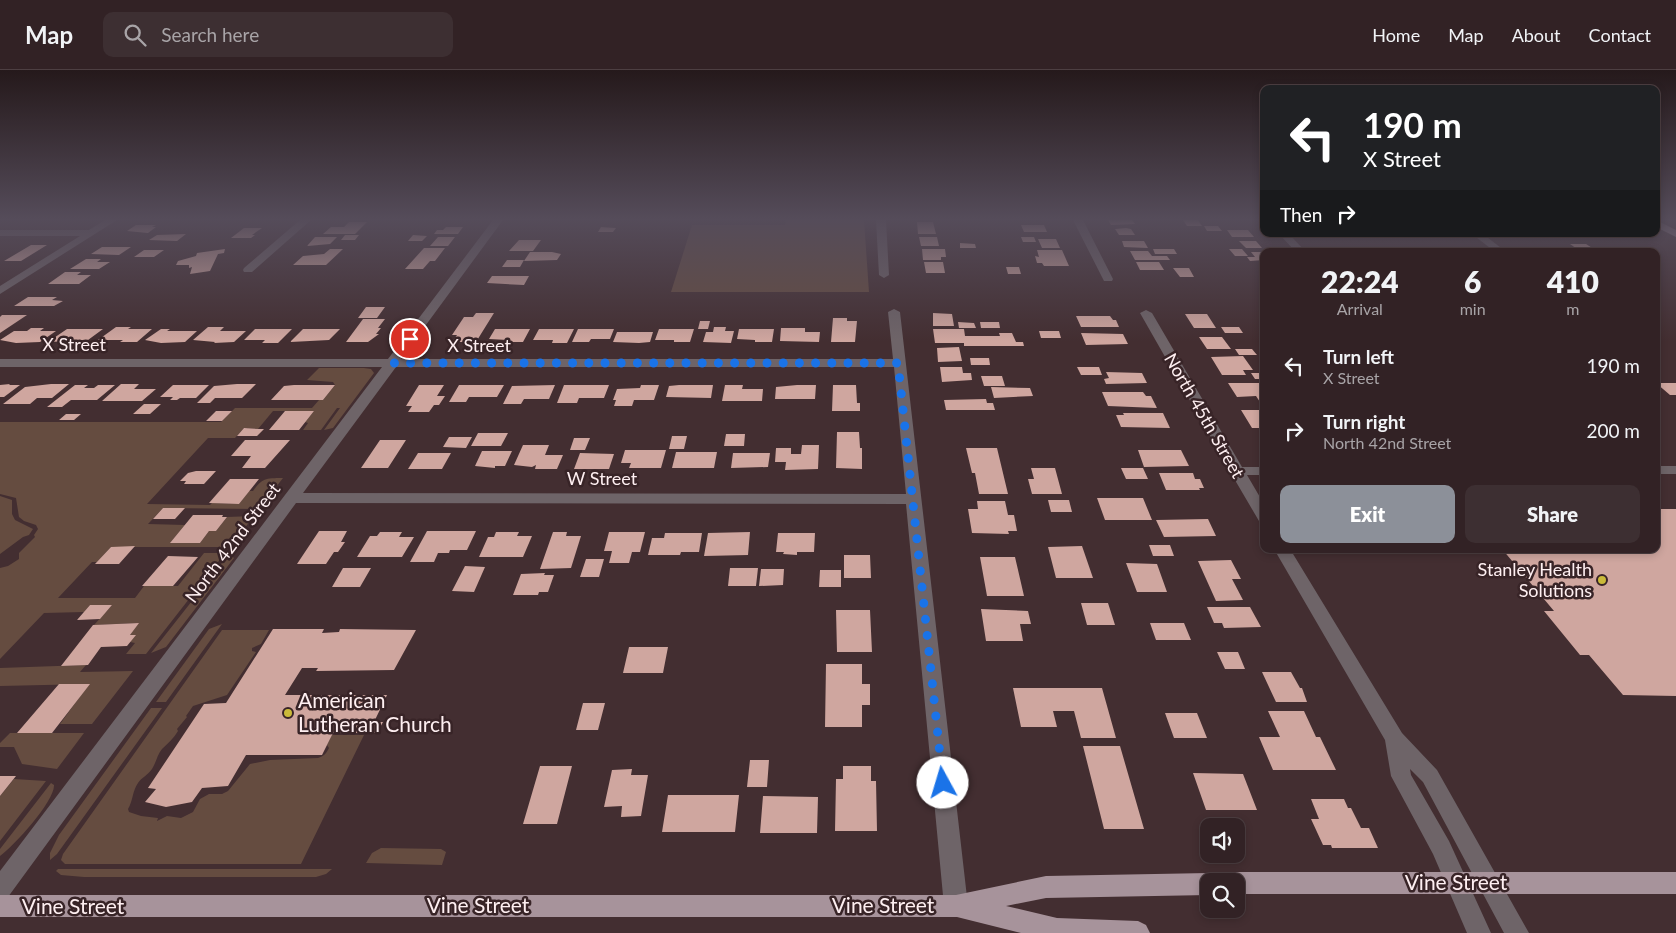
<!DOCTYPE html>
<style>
:root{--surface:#322225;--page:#3d2f32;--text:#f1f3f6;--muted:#a8a4a7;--line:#4d3f42;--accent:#8c9099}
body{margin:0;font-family:Lato,sans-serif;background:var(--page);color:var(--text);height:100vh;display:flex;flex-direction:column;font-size:19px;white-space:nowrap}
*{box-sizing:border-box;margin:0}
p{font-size:16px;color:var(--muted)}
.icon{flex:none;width:28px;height:28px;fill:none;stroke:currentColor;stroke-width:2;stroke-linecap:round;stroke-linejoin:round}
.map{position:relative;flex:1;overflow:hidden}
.drawer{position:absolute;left:1260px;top:178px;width:400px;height:305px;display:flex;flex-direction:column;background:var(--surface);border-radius:10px;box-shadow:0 2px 8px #0003,0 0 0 1px var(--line)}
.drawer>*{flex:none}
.hud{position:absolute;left:1260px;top:15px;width:400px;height:152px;border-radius:10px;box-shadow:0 2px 8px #0003,0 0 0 1px var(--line);background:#202124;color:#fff;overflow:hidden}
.fabs{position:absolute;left:1200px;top:748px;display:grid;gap:10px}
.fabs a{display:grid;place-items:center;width:45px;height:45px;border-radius:10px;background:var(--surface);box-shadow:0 2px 8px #0003,0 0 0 1px var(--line);font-size:25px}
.pin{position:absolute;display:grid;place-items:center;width:42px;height:42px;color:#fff;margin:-21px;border:2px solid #fff;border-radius:50%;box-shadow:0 1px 5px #0007}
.me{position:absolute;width:55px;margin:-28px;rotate:354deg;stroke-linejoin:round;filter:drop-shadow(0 0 4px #0008)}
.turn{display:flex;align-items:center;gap:18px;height:105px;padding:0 20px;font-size:22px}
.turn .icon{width:65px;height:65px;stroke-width:2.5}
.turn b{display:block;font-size:35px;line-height:42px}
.then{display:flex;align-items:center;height:48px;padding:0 20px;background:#0003;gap:10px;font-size:19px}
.eta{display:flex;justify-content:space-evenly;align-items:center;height:85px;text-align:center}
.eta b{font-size:30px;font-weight:800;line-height:35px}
.action{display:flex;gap:10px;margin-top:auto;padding:10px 20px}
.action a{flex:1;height:58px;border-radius:10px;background:var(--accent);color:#fff;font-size:20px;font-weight:800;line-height:58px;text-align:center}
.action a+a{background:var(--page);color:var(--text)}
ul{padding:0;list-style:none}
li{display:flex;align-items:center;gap:15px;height:65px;padding:0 20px}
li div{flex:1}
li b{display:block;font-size:19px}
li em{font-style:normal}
header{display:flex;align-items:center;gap:30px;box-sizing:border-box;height:70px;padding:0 25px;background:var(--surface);border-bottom:1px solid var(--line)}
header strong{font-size:24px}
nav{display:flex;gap:28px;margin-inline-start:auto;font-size:18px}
.search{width:350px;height:45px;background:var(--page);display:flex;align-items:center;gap:12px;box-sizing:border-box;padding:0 18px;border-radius:10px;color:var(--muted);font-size:19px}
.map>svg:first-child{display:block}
</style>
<header>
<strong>Map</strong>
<div class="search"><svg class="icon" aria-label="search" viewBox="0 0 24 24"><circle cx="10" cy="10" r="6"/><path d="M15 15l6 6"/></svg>Search here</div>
<nav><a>Home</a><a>Map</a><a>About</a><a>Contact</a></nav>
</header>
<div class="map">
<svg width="1676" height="863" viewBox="0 0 1676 863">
<rect width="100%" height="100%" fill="#432e31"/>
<path fill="#654c40" d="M786,150h78l5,72h-198l21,-67h93z
M319,298h45l7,1 3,4 -41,55 -9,2 16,-22h-3l-16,22h-18l5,-7 -3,-1 9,-11h-41l-15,18 -14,-1 -9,10h-27l-61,66 63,1 2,-2 27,1 10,-13h4c9,-12 11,-13 30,-13l-24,31 -96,-1 -15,16 37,1 -14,17 29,1 9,-12h7l11,-14 27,-1 -24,31h-119l-14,15h-5l-34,36h77l9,-12h34l26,-33h21l-79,101h-20l9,-11 -5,-1 5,-7h-5l8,-12 -44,2 18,-20h-22l-6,7 -40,1 -44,46v-91l8,-2 11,-7v-6l16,-16 -1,-2 4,-6 -2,-4 -12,-4 -5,-4 -3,-19 -16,-4v-72h221l14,-14h77l7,-8h4l12,-15 -2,-3 -26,-2z
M0,426l12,4v14l3,6 18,9 -4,6 -6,2 -23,17z
M229,484l5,4 -68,89 -15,6z
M222,554l-56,78h-10l53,-73z
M222,560h47l-8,14 -9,4v3l4,1 -29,43 -34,11 -7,10 1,1 -10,12 1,2c-4,7 -10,12 -16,18 -5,6 -6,14 -10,20 -4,6 -11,9 -14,14 -6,9 -5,18 -10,26l1,3 12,4 17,2 -1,3 10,-5 14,2 12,-6 7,-13 9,-5h13l6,-3 22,-27 20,-4 48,-2c6,-2 8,-4 11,-10l-2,-3 5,-10h32l-63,129h-236l-4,-4 2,-6z
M86,595l-6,7 53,-1 -41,53h-32l29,-40 -89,2v-18z
M151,638h11l-105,146 -7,6v-7l9,-18z
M10,663h74l-27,36 -35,-5 -8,-17h-14v-4z
M14,709l32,2 -46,60v-45z
M51,713l3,2c1,16 -40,61 -54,71v-7z
M381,778l60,1 5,3 -4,13 -76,-2 6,-10z
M58,799h274l-6,5 -10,3h-232l-23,-2 -5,-4z"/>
<path fill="#cfa69f" d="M1108,150h24l3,4 -24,1z
M1183,150h15l4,6h-15z
M349,152h18l-12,12h-32l8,-7h13z
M917,152h16l3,12h-18z
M136,155h20l-4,2h4l-8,6 -21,-2z
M1021,155h23l3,7h-23z
M1204,156h14l4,5h-15z
M446,157h17l-5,7h-24l3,-4h6z
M601,157l15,1 -3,4h-15z
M244,158h18l-10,7h3l-4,3h-20z
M1126,158l5,1 4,6h-16l-4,-6z
M1227,160h21l6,7h-22z
M186,164l-9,7 -28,-1 8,-5z
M345,165h14l-4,5h-14z
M413,165l14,1 -5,5h-14z
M315,167h22l-7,7 -23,2z
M438,167h17l-7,9h-18z
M919,167h18l2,9h-18z
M1021,167h13l2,5h-13z
M1038,169h18l4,9h-18z
M519,170h22l-8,11h-24z
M1122,171h22l4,7 -24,-1z
M1239,171h17l6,7h-16z
M960,173l15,1 1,4h-16z
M1570,174h16l11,7h-17z
M31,175h16l-26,16h-17z
M102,177h29l-12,8 -28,-1z
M424,178h21l-10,13h-5l-7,8h-18z
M225,179l-1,4 -6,1 -8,17 -20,3 2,-7 -3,1v-3h-13l2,-4 18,-5 1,-3z
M330,179h13l-17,16h-33l10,-9 21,-2z
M922,179h23l1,8h-5v3h-18z
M1153,179h21l3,5h-22z
M1229,179h13l6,7h-13z
M144,180h20l-10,7h-20z
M1037,180h25l7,16h-25l-2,-3h-5l-2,-7 4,1z
M1130,181h18l4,5h15l3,4h-35z
M530,182h22l9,2 -4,6 -33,1z
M1251,182h13v8l-14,1 -3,-4h8z
M86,189h15l-4,3h13l-11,7h-29z
M507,190h17l-4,7h-18z
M924,192h19l2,11h-19z
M1136,192h23l5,8h-24z
M1006,197h13l2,7h-13z
M1173,198h16l5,9h-14z
M65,202h16l-4,3h14l-12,9h-31z
M492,206h37l-5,9 -37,-2z
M28,227h29l-5,3 11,1 -9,5h-40z
M366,237h19l-8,11h-19z
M476,243h18l-18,29h-24l5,-7h-5l12,-18h9z
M933,243l19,1 2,12h-21z
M1185,244h22l9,14h-22z
M2,245h25l-27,18v-16z
M1076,246h34l3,4h3l3,7h-38z
M833,248h14v3h10l-2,21h-24z
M363,249h22l-7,9h3l-5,6h3l-11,8h-22z
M700,251h10l-2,8h-10z
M958,252l16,1 2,5h-17z
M980,252h19l1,6h-19z
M116,257h15l-3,2h24l-15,13h-17l3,-2h-25z
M208,257h16l-4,4h26l-12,11 -20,1 1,-1 -22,-2z
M714,257h12l-1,4h9l-3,12 -28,-1 3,-10h7z
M1221,257h18l4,6h-18z
M31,258h13l-4,3h16l-16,11 -24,1 -16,-3 14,-9h13z
M781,258h24v4h15l-1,10 -39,-1z
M67,259h36l-15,11 -40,2z
M161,259h9l-3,2h30l-12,11 -24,1 -16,-3z
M255,259h37l-14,14h-16l3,-3h-21z
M303,259h37l-11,11 -39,2z
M495,259h35l-7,13h-17l2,-2 -19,-1z
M539,259h35l-7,14h-15l1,-3h-20z
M578,259h36l-4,10h-19l-2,3h-17z
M659,259h35l-4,13h-16v-2h-19z
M739,259h35l-2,13h-17v-2l-18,-1z
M933,259h31l1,7h35l-1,-3h13l4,9h7l1,4h-60v-3h-29z
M1039,261h20l2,7h-20z
M617,262h36l-3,10 -11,1 -26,-1z
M1081,263l42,1 5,10 -42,1z
M1199,267h23l9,12h-24z
M959,277l3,14 -24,1 -1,-14z
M1235,279h17l5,6h-18z
M1243,286l10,14h-10l3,5h-24l-11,-18z
M970,288h19l1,7h-19z
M940,297h22l1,6h8l1,7 -30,2z
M1077,297h22l3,8h-21z
M1106,302l36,1 5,10 -41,1 -2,-5 5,-1z
M1251,303h13v6h-9z
M981,306h21l3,10h-21z
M1228,313h36v25l-8,-12 -19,1z
M1656,313h20v12h-6z
M10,314l-1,1h11l-16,12h-4v-12z
M51,314h18l-17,14h-15l-7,6h-27l22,-17z
M121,314h18l-5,5h22l-14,12h-40z
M237,314h19l-14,14h-27l-5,5h-13l17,-17z
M75,315h13l-4,3h10l4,-3h17l-18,15h-26l-9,7h-15z
M173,315h36l-13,13h-16l-3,2h-7l3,-3h-13z
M294,315h41l-12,15h-52l13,-14z
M419,315h25l-7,11h8l-6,9h-5l-5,7h-21l4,-6h-6z
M459,315h45l-7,12h-28l-3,5h-17z
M555,315l-6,14h-25l-3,5h-18l9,-18z
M564,315h45l-5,13h-25l-2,5h-20z
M641,315h18l-5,15h-20l-2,6h-18l2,-6h-3l4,-11 23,-1z
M679,315h34l-2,13 -45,-1 3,-11z
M725,315h18l-1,4h21l-1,12h-40z
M797,315h19l-1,14h-40l1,-12z
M833,315h23l1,18h3v8h-28z
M991,317l39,1 3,8 -39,2z
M1102,322h41l3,4h5l6,12 -49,-2z
M986,329l1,4h6l2,7h-49l-2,-10z
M144,334h17l-11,10h-17z
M1241,340h23v18h-12z
M216,341h16l-10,10h-16z
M285,341h29l-15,19h-30z
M1123,343h40l7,15 -49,-1 -5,-12h8z
M66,344h15l-7,6h-15z
M244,358l14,1h6l-7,7h-20z
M837,362h22l1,16h2v21l-26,-1z
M478,363h30l-7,13h-30z
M726,364h19l-1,12h-20z
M672,366h15l-3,13h-15z
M449,367h23l-6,11 -23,-1z
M574,368h16l-5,12h-15z
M245,370h45l-25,28h-23l9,-12h-20z
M380,370h26l-18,28h-27z
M523,375h26l-4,10h18l-6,14h-22l1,-4 -4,2 -18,-2z
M802,375h17l-1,24 -33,1 1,-8h-11l1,-14h15v6h10z
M966,378h31l11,46h-29l-4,-21h-3z
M625,380h41l-5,18h-32l2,-5h-10z
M1138,380h43l8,16 -45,1z
M482,381h30l-7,15h-10v2l-20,-2z
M676,382h41l-3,16h-42z
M418,383h33l-9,16h-34z
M580,383l34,1 -5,15h-35z
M733,383h37l-2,14 -37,1z
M1031,398h24l7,26h-30l-4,-15h6z
M1121,398h22l5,11h-22z
M196,401h20l-12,13h-20l2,-3h-6l8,-8z
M1159,403h34l2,6h5l4,9h-5l1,2h-34z
M230,409h29l-20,25 -30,-1z
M1097,428h46l9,22h-47z
M1048,430h21l3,12h-21z
M977,431h28l3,14h6l3,16h-9l1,3 -37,-1 -4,-24h10z
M163,438h22l-10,11h-22z
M1656,439h20v187l-53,-1 -34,-40h-9l-36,-44h10l-52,-62h154z
M193,445h30l-1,2h5l-11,14h-7l-9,12h-30z
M1208,449l8,17 -52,1 -8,-17z
M319,461h28l-6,11h4l-7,10h-4l-8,12h-29z
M427,461h49l-9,19h-17l-1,3h-11l-4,9h-24z
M380,462h22l-3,5h15l-12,20h-45l13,-21h7z
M496,462h23l-2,4h15l-9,21h-44l9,-20h6z
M553,462h14l-1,4h15l-10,32 -31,1z
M609,462h36l-5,20h-8l-3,11h-20l3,-12h-8z
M750,462l-2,23 -44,1 4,-23z
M665,463h37l-3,19h-18l-1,3h-32l4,-17h12z
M778,463h37l-1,19h-17v3l-14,-1 1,-2h-8z
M1149,475h21l4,11h-21z
M135,476l-16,18h-24l16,-17z
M1082,476l11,32h-37l-8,-31z
M844,485h26l1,23h-27z
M168,486l30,1 -25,29h-31z
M980,487h35l9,39h-37z
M586,489h18l-5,18h-19z
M1231,490l10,19h-9l11,21 -27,1 -18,-40z
M1126,493l31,1 10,28h-30z
M465,496l20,1 -11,25 -22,-1z
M343,498h28l-11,19h-28z
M730,498h28l-2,18h-28z
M761,499h23l-1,16 -24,1z
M820,500h21v17h-22z
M545,503l-1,2h10l-6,17h-9l-1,3h-25l8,-21z
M1081,533h27l7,22h-28z
M90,535h22l-12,14 -23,1z
M1207,537h43l11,20 -37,1 -2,-5h-8z
M981,539l47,2 3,13h-11l3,17h-37z
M836,540h34l2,42h-35z
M139,553l-9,12h6l-9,11 -26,1 -13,18 -27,1 32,-41z
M1150,553h34l7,17h-35z
M273,559h51l-2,4 17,-1 1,-3 76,1 -22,40 -78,1 2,-3h-16l-17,27h102l-13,27h9l-6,11h-44l-11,22h-76l-18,31 -26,2 -10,14 -26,5 -21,-5 11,-13 -8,-1 56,-84 22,-1z
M629,577h39l-5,26h-40z
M1217,582h21l7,17h-20z
M826,594h36v20h8v21h-8v22h-37z
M1262,602h29l9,16h2l5,14h-31z
M59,614h31l-38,49h-35z
M1013,618h89l14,50h-35l-7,-27h-21l4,16h-36z
M583,633h22l-7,27h-22z
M1268,641h36l12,26h4l16,33h-63l-14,-33h21z
M1165,643h32l10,25h-33z
M1083,676h37l24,83h-40z
M750,690h19l-2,27h-20z
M540,696h32l-15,58h-34z
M843,696h28v15h5l1,50h-42l1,-52h7z
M632,699l-1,6h17l-7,41 -20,1 1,-11 -18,1 8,-37z
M1193,703l50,1 14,36h-51z
M0,706h16l-16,20z
M668,725h71l-4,37h-73z
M763,726l55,1 -1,36h-57z
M1311,729h33l4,9h3l10,20h8l9,20h-46l-1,-3h-8l-12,-26h8z"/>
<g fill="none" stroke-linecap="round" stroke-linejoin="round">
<path fill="#6e6468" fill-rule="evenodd" d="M105,150h12l-117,74v-8l80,-50h-80v-6h89z
M300,150h11l-59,52h-8l-1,-2 1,-2z
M493,150h10l-102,139h492l-5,-47 6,-3 6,3 68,594 -4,8 -8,3 -8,-3 -4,-8 -38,-402 -610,-1 -288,394 -8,3v-29l382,-504h-382v-8h388zM396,297h498l12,127 -603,-1z
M876,150h10l3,55 -5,3 -5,-3z
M1073,150h10l30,59 -1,2h-8l-1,-2z
M1279,164h10l16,17h-10z
M1472,164h11l22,17h-11z
M1146,240l6,3 90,154h22v8h-17l17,29v19l-5,-2 -27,-46 -4,-4 1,-2 -89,-156z
M1656,396h20v8h-20z
M1274,479h16l112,184 35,37 92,163h-25l-81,-151 -13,-13 1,6 38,66 42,92h-24l-34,-79 -42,-78 -6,-36z"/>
<path fill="#a7939b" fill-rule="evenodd" d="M1656,150l20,10v7l-20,-10z
M1236,802h440v22h-440v-13h-11l3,-6z
M1209,803l8,3 2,5h-10v14l-163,3 -40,8 51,12 81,3 8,4 4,8h-129l-64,-16h-957v-22h956l90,-19z"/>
</g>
<linearGradient id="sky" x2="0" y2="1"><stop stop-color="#25191b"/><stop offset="0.55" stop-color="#554c5a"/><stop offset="1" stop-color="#554c5a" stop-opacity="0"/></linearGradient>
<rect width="1676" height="271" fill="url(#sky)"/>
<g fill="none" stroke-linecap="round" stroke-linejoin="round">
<path stroke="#1a73e8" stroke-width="9" stroke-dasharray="0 16.2" d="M410,269l-18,24h506l45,420"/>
</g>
<g fill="#caba3a" stroke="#382427" stroke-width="2">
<circle cx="1602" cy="510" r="5"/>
<circle cx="288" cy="643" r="5"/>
</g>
<g text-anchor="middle" stroke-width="5" stroke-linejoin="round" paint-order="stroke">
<g font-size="18" fill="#feeff1" stroke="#382427">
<text x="74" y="281">X Street</text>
<text x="479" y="282">X Street</text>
<text transform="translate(1204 346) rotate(60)" y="6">North 45th Street</text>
<text x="602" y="415">W Street</text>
<text transform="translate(233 473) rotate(-53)" y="6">North 42nd Street</text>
</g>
<g font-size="18" fill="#feeff1" stroke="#382427" text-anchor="end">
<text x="1592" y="506">Stanley Health<tspan x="1592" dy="21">Solutions</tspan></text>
</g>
<g font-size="21" fill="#feeff1" stroke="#382427" text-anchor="start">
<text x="298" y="638">American<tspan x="298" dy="24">Lutheran Church</tspan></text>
</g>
<g font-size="21" fill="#feeff1" stroke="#382427">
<text x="1456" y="820">Vine Street</text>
<text x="478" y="843">Vine Street</text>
<text x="883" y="843">Vine Street</text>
<text x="73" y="844">Vine Street</text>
</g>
</g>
</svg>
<div class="fabs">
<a><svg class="icon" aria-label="sound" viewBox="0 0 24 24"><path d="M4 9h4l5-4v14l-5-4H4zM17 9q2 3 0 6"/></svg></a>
<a><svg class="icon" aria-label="search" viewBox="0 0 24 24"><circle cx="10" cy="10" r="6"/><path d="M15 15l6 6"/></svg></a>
</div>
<div class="pin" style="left:410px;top:269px;background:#d93025"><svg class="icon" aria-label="arrive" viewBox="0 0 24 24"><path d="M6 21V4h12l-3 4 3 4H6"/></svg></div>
<svg class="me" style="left:943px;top:713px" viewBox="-20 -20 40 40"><circle r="19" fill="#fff"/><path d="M0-13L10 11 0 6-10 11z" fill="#1a73e8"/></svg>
<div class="hud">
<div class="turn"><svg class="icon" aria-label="left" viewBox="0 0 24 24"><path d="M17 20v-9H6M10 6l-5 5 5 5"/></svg><div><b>190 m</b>X Street</div></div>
<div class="then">Then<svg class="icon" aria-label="right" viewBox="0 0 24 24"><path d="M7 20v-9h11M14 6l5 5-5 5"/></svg></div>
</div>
<section class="drawer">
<div class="eta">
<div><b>22:24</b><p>Arrival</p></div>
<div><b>6</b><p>min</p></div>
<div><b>410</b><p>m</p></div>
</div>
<ul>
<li><svg class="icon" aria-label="left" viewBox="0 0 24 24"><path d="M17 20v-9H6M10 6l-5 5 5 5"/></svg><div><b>Turn left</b><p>X Street</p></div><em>190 m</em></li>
<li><svg class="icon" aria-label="right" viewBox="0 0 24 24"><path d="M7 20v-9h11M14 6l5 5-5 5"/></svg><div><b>Turn right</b><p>North 42nd Street</p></div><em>200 m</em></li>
</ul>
<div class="action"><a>Exit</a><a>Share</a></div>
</section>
</div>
